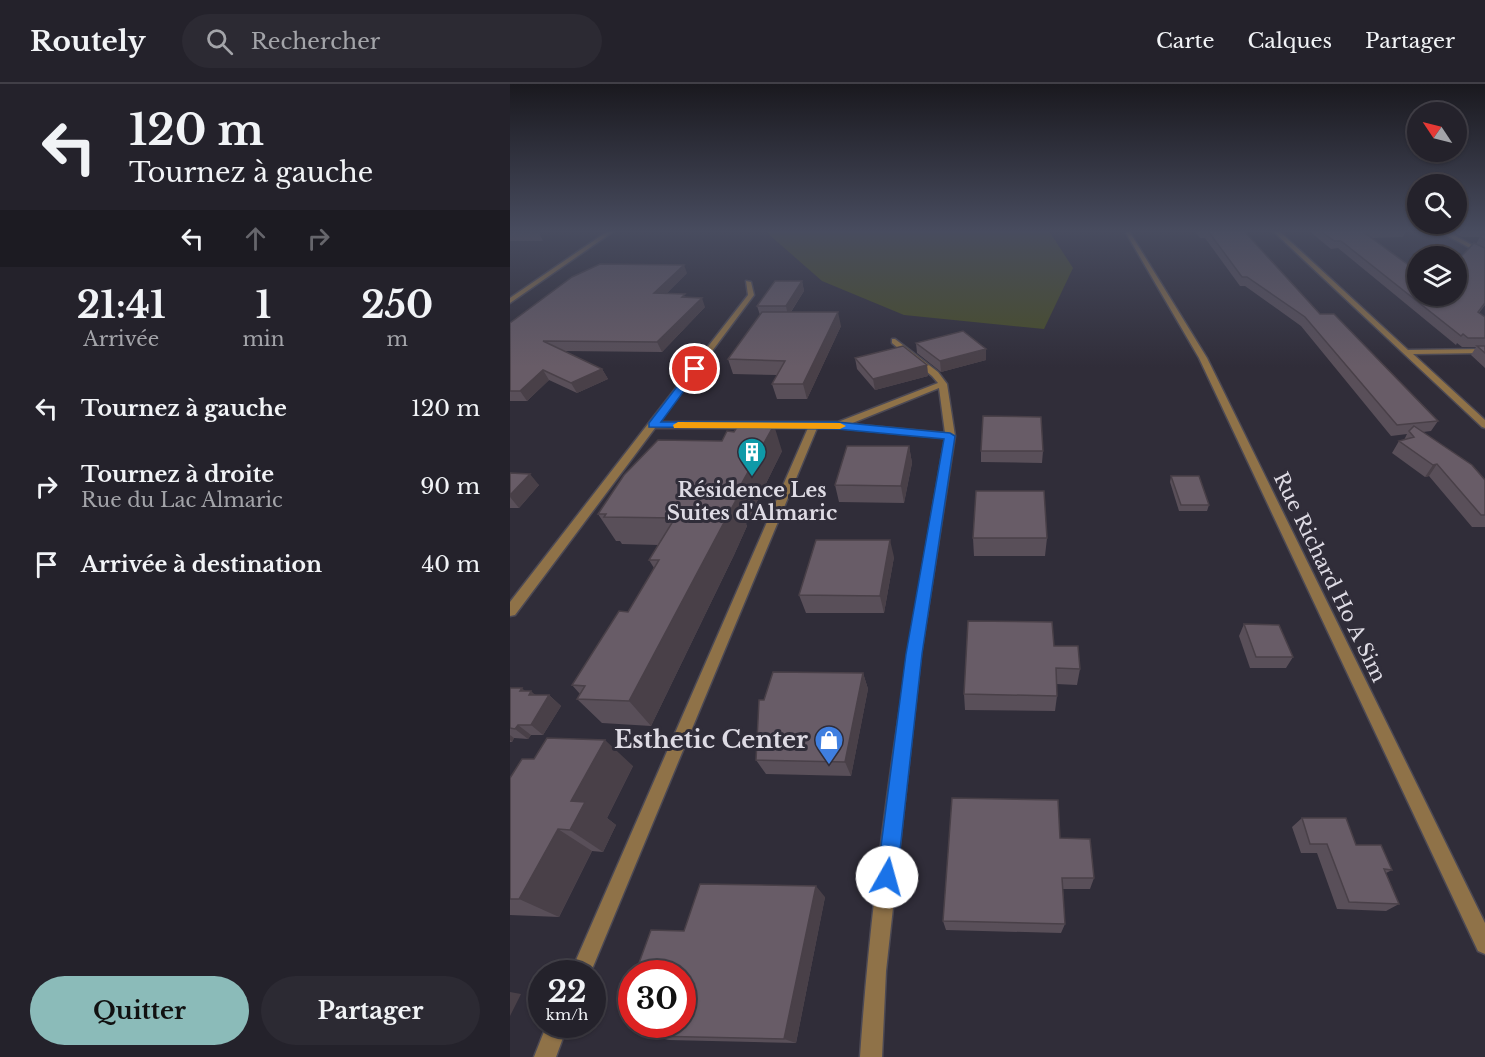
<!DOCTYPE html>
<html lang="fr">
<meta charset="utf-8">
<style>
:root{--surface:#24222b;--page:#2c2a33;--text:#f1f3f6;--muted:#a3a4a9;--line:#413f47;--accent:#8bbbb9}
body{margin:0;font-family:"Libre Baskerville",serif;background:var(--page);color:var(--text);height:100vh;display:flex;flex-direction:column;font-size:22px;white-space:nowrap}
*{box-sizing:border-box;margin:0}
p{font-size:20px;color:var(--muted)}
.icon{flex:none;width:33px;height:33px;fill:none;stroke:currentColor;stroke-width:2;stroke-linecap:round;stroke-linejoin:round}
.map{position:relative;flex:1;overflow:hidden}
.drawer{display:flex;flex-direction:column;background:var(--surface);width:510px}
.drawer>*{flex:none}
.banner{background:#24222b;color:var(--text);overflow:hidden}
.needle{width:39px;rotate:305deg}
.fabs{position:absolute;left:897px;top:18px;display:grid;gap:12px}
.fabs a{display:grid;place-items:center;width:60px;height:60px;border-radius:50%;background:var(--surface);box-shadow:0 2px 4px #0004,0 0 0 2px var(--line);font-size:30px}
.speed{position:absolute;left:18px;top:876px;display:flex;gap:12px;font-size:30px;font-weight:700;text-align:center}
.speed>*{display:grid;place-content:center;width:78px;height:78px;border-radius:50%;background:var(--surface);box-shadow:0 2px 4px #0004,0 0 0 2px var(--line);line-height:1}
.speed small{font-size:15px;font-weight:400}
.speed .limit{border:9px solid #d22;background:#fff;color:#111}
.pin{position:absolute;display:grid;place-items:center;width:51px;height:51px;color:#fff;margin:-26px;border:3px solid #fff;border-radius:50%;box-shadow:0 2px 6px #0007}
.me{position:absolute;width:66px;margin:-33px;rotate:7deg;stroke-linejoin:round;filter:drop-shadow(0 0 4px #0008)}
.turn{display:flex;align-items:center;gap:21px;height:126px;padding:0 30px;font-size:27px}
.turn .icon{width:78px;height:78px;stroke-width:2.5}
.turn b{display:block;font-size:42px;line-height:51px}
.lanes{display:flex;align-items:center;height:57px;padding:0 30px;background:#0003;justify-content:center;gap:30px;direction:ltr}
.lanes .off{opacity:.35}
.eta{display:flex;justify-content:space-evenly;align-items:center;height:102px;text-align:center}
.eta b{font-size:36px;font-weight:700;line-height:42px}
.button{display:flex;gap:12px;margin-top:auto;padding:12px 30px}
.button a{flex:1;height:69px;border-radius:36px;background:var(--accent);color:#111;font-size:24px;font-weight:700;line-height:69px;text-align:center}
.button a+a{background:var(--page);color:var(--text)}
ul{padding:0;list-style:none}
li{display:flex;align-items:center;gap:18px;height:78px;padding:0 30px}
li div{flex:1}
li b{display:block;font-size:22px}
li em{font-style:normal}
header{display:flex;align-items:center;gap:36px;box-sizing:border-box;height:84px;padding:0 30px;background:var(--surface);border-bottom:2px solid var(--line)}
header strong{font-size:28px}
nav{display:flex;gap:33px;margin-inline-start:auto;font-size:21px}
.search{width:420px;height:54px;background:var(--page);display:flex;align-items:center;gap:15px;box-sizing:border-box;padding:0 21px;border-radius:33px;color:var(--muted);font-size:22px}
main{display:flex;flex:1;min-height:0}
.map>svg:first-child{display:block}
</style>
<header>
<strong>Routely</strong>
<div class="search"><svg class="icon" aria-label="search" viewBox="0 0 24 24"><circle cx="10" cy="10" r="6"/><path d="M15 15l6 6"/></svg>Rechercher</div>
<nav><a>Carte</a><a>Calques</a><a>Partager</a></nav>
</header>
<main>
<section class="drawer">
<div class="banner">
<div class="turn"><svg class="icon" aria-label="left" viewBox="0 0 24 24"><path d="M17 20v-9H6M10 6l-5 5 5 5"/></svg><div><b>120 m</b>Tournez à gauche</div></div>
<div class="lanes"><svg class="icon" aria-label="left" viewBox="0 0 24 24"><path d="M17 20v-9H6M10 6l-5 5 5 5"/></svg><svg class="icon off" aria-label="ahead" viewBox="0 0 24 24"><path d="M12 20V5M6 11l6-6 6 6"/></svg><svg class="icon off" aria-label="right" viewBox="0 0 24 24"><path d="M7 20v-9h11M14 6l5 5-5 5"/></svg></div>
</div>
<div class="eta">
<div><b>21:41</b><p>Arrivée</p></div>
<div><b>1</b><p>min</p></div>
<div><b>250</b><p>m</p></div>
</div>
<ul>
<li><svg class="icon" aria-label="left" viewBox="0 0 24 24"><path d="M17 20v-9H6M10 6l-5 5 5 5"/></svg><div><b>Tournez à gauche</b></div><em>120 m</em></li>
<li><svg class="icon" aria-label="right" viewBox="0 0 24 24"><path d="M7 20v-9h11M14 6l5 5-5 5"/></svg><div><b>Tournez à droite</b><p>Rue du Lac Almaric</p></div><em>90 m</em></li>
<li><svg class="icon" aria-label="arrive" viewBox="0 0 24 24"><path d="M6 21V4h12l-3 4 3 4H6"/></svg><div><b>Arrivée à destination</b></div><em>40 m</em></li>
</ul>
<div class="button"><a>Quitter</a><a>Partager</a></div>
</section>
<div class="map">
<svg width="975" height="973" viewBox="0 0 975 973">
<rect width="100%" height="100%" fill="#302d39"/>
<path fill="#484d25" d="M255,147h284l24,37 -29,61 -140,-14 -82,-34z"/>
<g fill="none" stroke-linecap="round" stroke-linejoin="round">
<g stroke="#4c4954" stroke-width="3">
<path id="minor" d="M98,147h6l-104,72v-5z
M619,147l78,127 278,565v31l-7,-3 -279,-593 -73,-125z
M763,147h6l129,119 77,-1v4l-72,1 72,66v8l-3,-1z
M936,147l39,21v4l-41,-22z
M236,197l5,1 3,13 -95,127h179l100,-39 -6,-7 -40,-33v-4h3l43,33 9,12 8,52 -34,218 -35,317 -4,86h-22c14,-208 49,-414 85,-619l-108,-10h-20l-227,546h-20l238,-546h-153l-140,187 -5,1v-14l238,-307zM429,304l6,45 -95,-9z
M37,940h21l-12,33h-22z"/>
</g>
<use href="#minor" fill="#8f7248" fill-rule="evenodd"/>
</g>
<path fill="#594f59" d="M0,147l29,2 4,8h-33z
M685,147h49l76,83 118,107 -7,10 -8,1 62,48v47h-13l-43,-51 -4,1 -33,-24 7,-12 5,-1 3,-6 -16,2 -90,-110 -56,-40h-5l-35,-48h-5z
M799,147h97l-3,6 -32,1 47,58h38l20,-52 4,-7h-18l-11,-6h34v74l-6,8 6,4v51l-14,-13 5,-8h-14l-5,-4 -1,2 -118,-97 -7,1z
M177,189l-20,20 20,4 18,10 -43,45 -98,-1 38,18 6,10 -31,14 -28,-13 -22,21h-17v-78z
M292,197l2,10 -13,21 50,14 -34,73h-30l-5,-15 5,-9 -44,-1 -5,-15 32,-44 -3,-9z
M406,259l70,6v11l-45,12 -24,-19z
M345,274l72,7 1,11 -53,14 -18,-21z
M224,348l48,19 -36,73 1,2 -13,29 -83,171 -49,-3 -25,-24 3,-5 -8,-9 56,-73 26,-44 -5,-8 9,-15 -36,-1 -2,-3h-4l-18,-27 124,-73z
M399,362l3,17 -8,40 -65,-1 -4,-17z
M471,367h62l-1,12 -61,-1z
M0,389l29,12 -20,23h-9z
M661,392l38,29 -2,6h-28l-9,-29z
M463,454h74l-2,18h-71z
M384,473l-10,56h-78l-7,-18z
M734,540l49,33 -7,11h-36l-11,-32z
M544,562l26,23 -3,16 -21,-1 1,12 -2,15 -90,-1 -1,-16z
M353,589l5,16 -17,87 -85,-2 -10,-14z
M0,604l16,3 10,4h13l12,11 -18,29h-12l-3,4 -14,-1 -2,4h-2z
M123,682l-26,52 9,7 -13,27 -11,-1 -33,66 -49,-2v-137z
M792,734l54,27 36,25 -6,3 13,31 -13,7 -49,-2 -20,-56h-16l-9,-26z
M550,754l34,40 -4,11h-27l2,35 -4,9 -115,-3 -3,-9z
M315,813l-29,146 -127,-3 -19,-4 34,-105z"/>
<path fill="#494048" d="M174,181l3,8 -29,29 -4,-9z
M292,197l2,10 -16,25 -2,-10z
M192,214l3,9 -43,45 -5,-10z
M328,228l3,14 -34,73 -4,-15z
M476,265v11l-45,12 -1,-11z
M417,281l1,11 -53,14 -2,-11z
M92,285l6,10 -31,14 -6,-10z
M33,286l6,10 -22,21 -7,-10z
M264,341l8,26 -36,73 1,2 -13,29 -83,171 -22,-25 104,-202z
M399,362l3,17 -8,40 -3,-17z
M927,380l-8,12 -4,1 8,-12z
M20,390l9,11 -20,23 -9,-11v-2z
M380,456l4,17 -10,56 -4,-17z
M353,589l5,16 -17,87 -6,-14z
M12,604l7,7 2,-4 12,11 -23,-11z
M39,611l12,11 -18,29 -12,-10z
M8,641l13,10 -3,4 -13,-10z
M0,651l4,3 -2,4 -2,-2z
M95,656l28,26 -26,52 9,7 -13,27 -33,-22 1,-29z
M48,745l34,22 -33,66 -40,-18z
M306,802l9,11 -29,146 -12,-4z
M0,908l11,2 -11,22z"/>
<path fill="#685c67" stroke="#494048" stroke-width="1.5" d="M0,147h26l3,2 -29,-1z
M698,147h36l76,83h14l104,107 -41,4 -92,-108 -58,-40h-5z
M811,147h41l56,41v24h38v-34l18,-19 11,5v55l-7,9 7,5v21h-17l-5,-4 -2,2 -120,-95h-7z
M975,148v8l-5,-3z
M90,180l84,1 -30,28 31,1 -3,3 20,1 -45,44 -114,-1 59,28 -31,14 -28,-13 -23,21h-10v-68l62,-46z
M265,197h27l-16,25h-29z
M252,228h76l-35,72h-31l13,-23 -57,-2z
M453,247l23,18 -46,12 -24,-18z
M393,262l24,19 -54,14 -18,-21z
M967,262h8v7z
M473,332l58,1 2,34h-62z
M229,340l35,1 -41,74 3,1 -107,201 -52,-2 8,-13 -13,-1 47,-74 9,1 31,-52h-10l26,-42 -71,-1 2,-3h-8l26,-39 34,-35 64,1 5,-10 7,1z
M904,342l58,39 13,15v35h-4l-44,-51 -4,1 -34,-24 15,-4 -5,-6z
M337,362h62l-8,40 -66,-1z
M0,389l20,1 -20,21z
M661,392h28l10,29h-28z
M466,407h68l3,47h-74z
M306,456h74l-10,56 -81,-1z
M458,537l84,1 2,24h24l2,23 -24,-1 1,28 -93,-2z
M734,540l35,1 14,32h-37z
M263,588l90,1 -18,89 -89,-2 3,-60h5z
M0,604h12l-2,3h11l-2,4h20l-18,30h-13l-3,4 -5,-1z
M37,654l58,2 -34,61 14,1 -15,28 -12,-1 -39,70h-9v-121l12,-19h12z
M442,714l106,2 2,38 30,1 4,39h-32l3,46 -122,-3z
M792,734h44l10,27h25l11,25 -8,-1 15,35 -50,-2 -22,-58h-17z
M190,800l116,2 -32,153 -134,-3 3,-12h29v-50h-47l16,-44 33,1z"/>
<linearGradient id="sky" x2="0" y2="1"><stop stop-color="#1a191f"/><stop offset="0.52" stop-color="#484c5f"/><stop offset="1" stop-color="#484c5f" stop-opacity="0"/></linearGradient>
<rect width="975" height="283" fill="url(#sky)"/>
<path fill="#1a73e8" stroke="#114b97" stroke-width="1.5" d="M182,283l8,2 -39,53h176l113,11 5,3 -33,218 -25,223 -3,7 -7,3 -7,-3 -3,-7 29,-223 38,-215 -107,-10 -188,-2v-4z"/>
<path fill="#f59e0b" d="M168,338l162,1 6,3 -6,3 -166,-1 -1,-3z"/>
<defs>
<g id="building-pin" transform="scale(1.5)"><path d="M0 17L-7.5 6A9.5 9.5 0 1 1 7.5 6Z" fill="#0f9aa8" stroke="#302d39"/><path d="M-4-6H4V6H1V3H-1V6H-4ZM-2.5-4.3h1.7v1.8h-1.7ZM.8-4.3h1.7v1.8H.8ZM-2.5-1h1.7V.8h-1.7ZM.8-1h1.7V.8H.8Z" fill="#fff"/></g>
<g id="shop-pin" transform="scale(1.5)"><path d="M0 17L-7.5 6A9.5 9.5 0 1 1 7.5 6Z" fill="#3f7fe0" stroke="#302d39"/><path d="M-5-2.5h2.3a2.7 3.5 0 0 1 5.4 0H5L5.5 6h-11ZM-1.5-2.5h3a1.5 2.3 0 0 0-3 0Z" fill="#fff"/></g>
</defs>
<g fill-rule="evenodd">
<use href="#building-pin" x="242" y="368"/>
<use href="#shop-pin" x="319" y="656"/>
</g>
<g text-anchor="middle" stroke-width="6" stroke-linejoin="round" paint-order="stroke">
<g font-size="20" font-weight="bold" fill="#dedbe4" stroke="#302d39">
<text x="242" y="413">Résidence Les<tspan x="242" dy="23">Suites d'Almaric</tspan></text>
</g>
<g font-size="20" fill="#dedbe4" stroke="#302d39">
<text transform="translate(820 493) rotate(64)" y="7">Rue Richard Ho A Sim</text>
</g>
<g font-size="24" font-weight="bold" fill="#dedbe4" stroke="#302d39" text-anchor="end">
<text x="298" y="664">Esthetic Center</text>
</g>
</g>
</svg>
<div class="fabs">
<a><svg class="needle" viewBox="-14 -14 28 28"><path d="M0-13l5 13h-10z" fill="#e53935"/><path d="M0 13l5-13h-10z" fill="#a3a4a9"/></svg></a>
<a><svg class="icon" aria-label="search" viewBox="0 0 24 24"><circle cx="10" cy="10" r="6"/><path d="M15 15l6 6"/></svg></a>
<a><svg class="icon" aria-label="layers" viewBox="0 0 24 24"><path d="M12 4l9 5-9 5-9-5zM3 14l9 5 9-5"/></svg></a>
</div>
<div class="speed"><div>22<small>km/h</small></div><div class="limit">30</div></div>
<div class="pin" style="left:185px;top:285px;background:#d93025"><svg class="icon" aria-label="arrive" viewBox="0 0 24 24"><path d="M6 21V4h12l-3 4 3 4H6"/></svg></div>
<svg class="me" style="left:377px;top:793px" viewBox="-20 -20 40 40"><circle r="19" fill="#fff"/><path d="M0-13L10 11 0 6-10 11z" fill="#1a73e8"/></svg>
</div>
</main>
